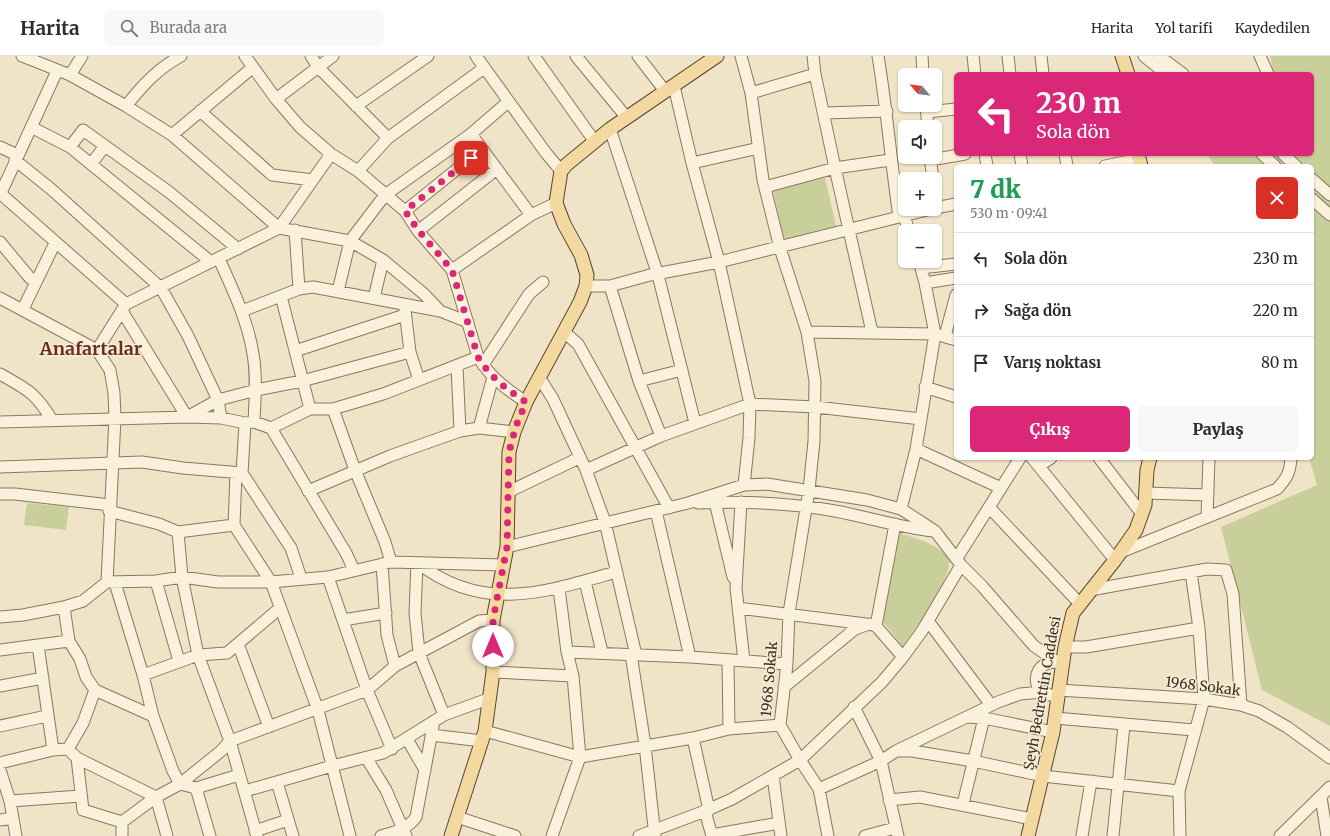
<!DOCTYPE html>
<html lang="tr">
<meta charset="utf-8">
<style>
:root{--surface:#fff;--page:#f7f7f7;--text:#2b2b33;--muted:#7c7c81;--line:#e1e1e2;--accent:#db2777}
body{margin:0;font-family:Merriweather,serif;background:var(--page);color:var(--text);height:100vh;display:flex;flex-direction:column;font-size:15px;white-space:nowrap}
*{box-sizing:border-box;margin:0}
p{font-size:13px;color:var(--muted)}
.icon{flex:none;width:22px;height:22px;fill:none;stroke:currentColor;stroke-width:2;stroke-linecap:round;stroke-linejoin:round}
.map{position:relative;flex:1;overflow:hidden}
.side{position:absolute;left:954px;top:108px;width:360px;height:296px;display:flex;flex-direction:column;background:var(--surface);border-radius:6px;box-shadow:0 1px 3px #0004}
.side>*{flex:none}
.hud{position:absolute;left:954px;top:16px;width:360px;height:84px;border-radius:6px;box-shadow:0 1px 3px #0004;background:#db2777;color:#fff;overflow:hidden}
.needle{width:26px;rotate:299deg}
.fabs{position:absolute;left:898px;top:12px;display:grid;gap:8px}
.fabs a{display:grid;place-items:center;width:44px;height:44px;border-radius:6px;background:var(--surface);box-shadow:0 1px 3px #0004;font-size:20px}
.pin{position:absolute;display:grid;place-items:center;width:34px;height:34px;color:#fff;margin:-17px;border-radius:8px;box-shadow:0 2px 6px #0006}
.me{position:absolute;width:44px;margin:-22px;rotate:0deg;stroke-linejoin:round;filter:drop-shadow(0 0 3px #0008)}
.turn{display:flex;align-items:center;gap:14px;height:84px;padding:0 16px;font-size:18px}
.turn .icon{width:52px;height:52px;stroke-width:2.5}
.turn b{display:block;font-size:28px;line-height:34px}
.round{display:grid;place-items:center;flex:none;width:42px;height:42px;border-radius:6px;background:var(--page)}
.overview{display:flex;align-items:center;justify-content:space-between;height:68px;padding:0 16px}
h1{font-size:24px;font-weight:800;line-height:30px;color:#1e9e55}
.primary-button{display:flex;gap:8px;margin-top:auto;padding:8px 16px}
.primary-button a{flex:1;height:46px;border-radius:6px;background:var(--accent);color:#fff;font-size:16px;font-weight:800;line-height:46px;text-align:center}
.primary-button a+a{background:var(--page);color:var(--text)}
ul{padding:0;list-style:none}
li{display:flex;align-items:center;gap:12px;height:52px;padding:0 16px;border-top:1px solid var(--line)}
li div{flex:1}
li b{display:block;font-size:15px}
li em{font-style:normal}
header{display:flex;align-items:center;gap:24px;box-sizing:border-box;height:56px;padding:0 20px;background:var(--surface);border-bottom:1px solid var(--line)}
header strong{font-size:19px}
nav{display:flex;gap:22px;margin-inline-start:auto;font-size:14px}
.search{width:280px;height:36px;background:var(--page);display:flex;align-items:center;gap:10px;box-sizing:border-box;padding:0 14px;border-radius:6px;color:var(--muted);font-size:15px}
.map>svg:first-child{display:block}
</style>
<header>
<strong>Harita</strong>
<div class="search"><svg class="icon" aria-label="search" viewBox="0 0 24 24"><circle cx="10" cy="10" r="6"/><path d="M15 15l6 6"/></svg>Burada ara</div>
<nav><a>Harita</a><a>Yol tarifi</a><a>Kaydedilen</a></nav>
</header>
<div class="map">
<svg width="1330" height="780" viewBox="0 0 1330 780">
<rect width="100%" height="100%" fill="#f0e4c8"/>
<path fill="#c9cf9b" d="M1270,0h60v670l-68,-36 -41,-163 96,-42 -8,-27h3v-292h-97l-8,-12h105v-80h-38z
M825,122l12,52 -53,12 -11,-53z
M27,447l42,4 -3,23 -42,-5z
M896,476c19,6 42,11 54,28 -3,28 -32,63 -47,87l-22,-28z"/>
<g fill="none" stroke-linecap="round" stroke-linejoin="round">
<g stroke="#8d765c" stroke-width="13">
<path id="minor" d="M22,0l48,19 56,31 46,29 107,93 52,-74
M245,0l31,43 24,28 31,27 27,17 47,40 13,20 34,39 26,87c12,20 28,32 48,45
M311,0l7,11 70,71
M476,0l70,97 15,18
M534,0l61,86
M576,0l51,62
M638,0l27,35
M741,0l10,37 12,87 17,68 27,84 8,49 -1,60 -5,49 -20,123 -2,51 -7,61 20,35 19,29 62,-28 15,-10 102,-49 22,-8 23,-2
M813,0l2,18 20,94 37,164
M878,0c9,54 13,107 21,161
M922,0l1,19
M973,0l2,18
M1008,0l2,18
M1041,0l2,18
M1144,0l22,18
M1159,0l24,18
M1260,0l8,18
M70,19l12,-19
M674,30l18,77 27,99 31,142 -1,34 -5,47
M751,37l64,-19
M276,43l57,-43
M126,50c16,-20 32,-38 55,-50
M356,50l72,-50
M926,50l2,21
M200,55l72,64 41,5
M927,56l29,-3
M825,57l62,-2
M31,71l39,20 141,115
M610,73l48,146 37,148
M471,78l60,81
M172,79l80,-67
M0,91l17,8
M70,91l13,-17 86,62 69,57
M985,98l2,12
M1020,98l2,12
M1065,98l2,12
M1262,98l13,12
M1283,98l13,12
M930,101l3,22
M15,104l36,29 110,99 27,48 30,64 3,18
M931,104l34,-6
M692,107l67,-15
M91,108l14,-18
M1105,110l34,-7
M358,115l30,-33 96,-70
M1312,123l18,16
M765,131l70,-19 55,-8
M1,138l125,110
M0,139l57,-124
M935,139l2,13
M1312,143l18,16
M935,152l21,-4
M405,155l77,-62
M904,160l5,15
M295,174l4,59
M418,175l79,-62
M0,186l30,36 6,3
M219,203c14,31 29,62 34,95 4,22 2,46 1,68
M921,212l35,-4
M452,214l79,-55 25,-12
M925,227l31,-5
M586,230h24l40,-11 69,-13 212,-53
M610,230l29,95 22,55
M338,235l12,-50 35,-46 86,-61 37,-32
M281,240l29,113
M0,242l97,52 13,20 4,23 1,25 -8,164
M374,242l9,-38
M23,253l32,-66
M405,254l5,42 9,28
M122,255l65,106 31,-17 38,-10 46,-9 108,-29
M242,255l57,-22 14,-2 127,24
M564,276l14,12 91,164
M807,276l128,2 21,6
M945,280l11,-41
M97,294l29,-46 153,-76 71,13 33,19 41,34 16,17 28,11
M295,295l110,-36
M483,309l46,-71 14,-12
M457,310l3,65
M0,318c28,16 35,18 52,46
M539,321l14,22 33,71 19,52 31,133
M639,325l43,-11
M925,331l31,10
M333,353l22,61 30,72 6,20
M0,366l187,-5 34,1 24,5 9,-1 17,6 39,-19h23l50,-15 95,-37
M271,372l75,125 8,17
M479,372l14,-51
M916,393l85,39
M1032,402l83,102
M1099,402l43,56
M1039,410l12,-8
M0,411l142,-5 41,6 59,5 49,75 10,30
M586,414l75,-34 89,-32 66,3 105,12
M242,417l3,-50
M308,435l82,-35 70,-25 19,-3 35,4
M508,436l71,-34
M1146,437l62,2
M0,438h15l95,11
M715,446l18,75
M741,446l-5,86 8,73
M698,447c46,-2 92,0 137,8 33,6 66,17 99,20
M989,451l91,97
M901,453l15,-60 19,-115 -10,-51 -6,-22
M109,455l50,13 19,8 56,-7 37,57 47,128 32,126
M656,455l34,146
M1207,461l2,-59
M234,469l2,-52
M178,476l4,45 16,78 32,86 27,95
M507,491l181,-44 56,-18 23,-1 100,16 34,9 34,22 26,34 21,21 52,60 23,16
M1121,496l156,-63c10,-11 13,-16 14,-31
M957,502l63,-100
M417,507l-2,50 4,40 25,62
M418,507c65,51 128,29 198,9
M382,508l5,71 8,31
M328,521l39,113 25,59
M156,525l23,80
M585,525l17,71
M115,527l28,92 55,-20 29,-2 53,-45
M1090,534l117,-21 19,1 7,24 8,111
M64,551l5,34 11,18 6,18 9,13 58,26 20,55 7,13 41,-33 9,-10 137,-51 28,-24 84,-45 14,-1
M738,552l128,16
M0,561l23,-2 41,-8 19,-6 24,-19 49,-1 26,-4 36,5h53l57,-5 63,-15 112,3
M343,564l43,-7
M928,565l63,84
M876,570l19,-102
M238,588l31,83
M38,589l31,-4
M1065,591h21l113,-19
M0,594l38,-5 15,105
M567,596l123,5 97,7
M631,598l14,91 10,91
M728,605l1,68
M493,616l80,4
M143,619l10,41
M0,630l43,-8
M784,631l71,-58 14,-5 7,2 27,31
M1058,634l146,9 37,6 18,6 28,16 43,31
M1058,641c-5,-2 -11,-2 -15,-5 -10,-7 -8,-21 1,-27 5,-3 11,-3 16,-3
M854,651l27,54 17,75
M967,661l17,1 69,14
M1055,662l139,12
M0,670l47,-10
M485,675l95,26 113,-19 36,-9 51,-4
M431,679l51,6
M693,682l16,72
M407,683l18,31
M68,693l15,-26 12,-33
M899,695h13l61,10 70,15 136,15
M77,702l6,52 39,12 34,-25 24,-13 16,4 43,-13
M367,703l19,31 20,46
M0,707l53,-13 15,-1 9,9 79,39 11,39
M0,714l10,31 6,35
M773,720l8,60
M277,726l16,54
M196,732l14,48
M819,733l9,47
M245,735l87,-25 51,-13 61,-38 44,-16
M1321,741l6,39
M889,744l31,-3 112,22
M10,745l71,-5
M963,748l21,-86
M705,755l7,25
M457,761l58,19
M0,764l13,-2
M255,775l33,-11
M712,779l67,-12
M122,780v-14
M381,780c13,-4 27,-7 35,-19l18,-96
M552,780l28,-79 -7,-81 -6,-24 -8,-64
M639,780l66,-25 27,-12 68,-39 82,-78 21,-25 19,-26 39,-66
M865,780l30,-8
M1082,780l9,-55
M1113,780l11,-111
M1180,780l-1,-45 25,-92 -5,-71 -8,-56
M1280,780l50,-49"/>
</g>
<g stroke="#5b4430" stroke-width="15">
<path id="major" d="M1122,0l6,18
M1138,98l3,12
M451,780l34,-105 8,-59v-52l14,-73 2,-95 5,-20 12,-30 54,-100 6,-16 1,-11 -6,-20 -17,-31 -8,-21 5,-32 5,-6 44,-36 107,-73
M1028,780l25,-104 12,-85 8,-34 42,-53 21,-30 9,-25 2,-35 3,-12"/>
</g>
<use href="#minor" stroke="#faf1dc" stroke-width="11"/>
<use href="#major" stroke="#f3d9a0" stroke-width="13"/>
</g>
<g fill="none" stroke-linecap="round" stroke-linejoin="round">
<path stroke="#db2777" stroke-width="7" stroke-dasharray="0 12.6" d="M471,102l-66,53 13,19 34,40 26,87c12,20 28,32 48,45l-10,24 -7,26 -2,95 -14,73v26"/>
</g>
<g text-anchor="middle" stroke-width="3" stroke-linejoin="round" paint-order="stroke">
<g font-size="14" fill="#3d2e20" stroke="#f7eed8">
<text transform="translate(769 623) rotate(-85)" y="5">1968 Sokak</text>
<text transform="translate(1203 630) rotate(7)" y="5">1968 Sokak</text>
<text transform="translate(1042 637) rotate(-80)" y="5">Şeyh Bedrettin Caddesi</text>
</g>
<g font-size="18" font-weight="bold" fill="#6b2e1e" stroke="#f7eed8">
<text x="91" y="299">Anafartalar</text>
</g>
</g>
</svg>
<div class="fabs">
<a><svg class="needle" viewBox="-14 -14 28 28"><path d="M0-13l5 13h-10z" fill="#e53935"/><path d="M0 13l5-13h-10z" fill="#7c7c81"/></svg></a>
<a><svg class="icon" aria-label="sound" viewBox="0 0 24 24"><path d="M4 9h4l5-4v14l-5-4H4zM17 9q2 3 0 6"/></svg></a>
<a>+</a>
<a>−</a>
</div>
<div class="pin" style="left:471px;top:102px;background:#d93025"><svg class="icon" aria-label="arrive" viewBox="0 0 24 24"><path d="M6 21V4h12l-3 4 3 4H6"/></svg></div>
<svg class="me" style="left:493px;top:590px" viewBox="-20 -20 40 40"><circle r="19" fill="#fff"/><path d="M0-13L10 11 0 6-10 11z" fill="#db2777"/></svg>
<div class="hud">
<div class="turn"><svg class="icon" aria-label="left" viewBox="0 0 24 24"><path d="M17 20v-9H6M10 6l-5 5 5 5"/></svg><div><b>230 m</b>Sola dön</div></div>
</div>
<section class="side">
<div class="overview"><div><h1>7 dk</h1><p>530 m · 09:41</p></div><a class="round" style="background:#d93025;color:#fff"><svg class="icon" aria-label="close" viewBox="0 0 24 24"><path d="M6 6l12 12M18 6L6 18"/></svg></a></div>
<ul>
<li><svg class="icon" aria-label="left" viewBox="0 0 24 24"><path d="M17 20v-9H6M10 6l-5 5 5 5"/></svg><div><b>Sola dön</b></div><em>230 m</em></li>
<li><svg class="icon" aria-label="right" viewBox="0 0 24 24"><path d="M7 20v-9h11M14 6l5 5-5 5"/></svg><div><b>Sağa dön</b></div><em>220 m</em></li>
<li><svg class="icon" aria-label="arrive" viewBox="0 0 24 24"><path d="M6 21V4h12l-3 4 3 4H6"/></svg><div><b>Varış noktası</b></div><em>80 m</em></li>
</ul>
<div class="primary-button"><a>Çıkış</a><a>Paylaş</a></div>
</section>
</div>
